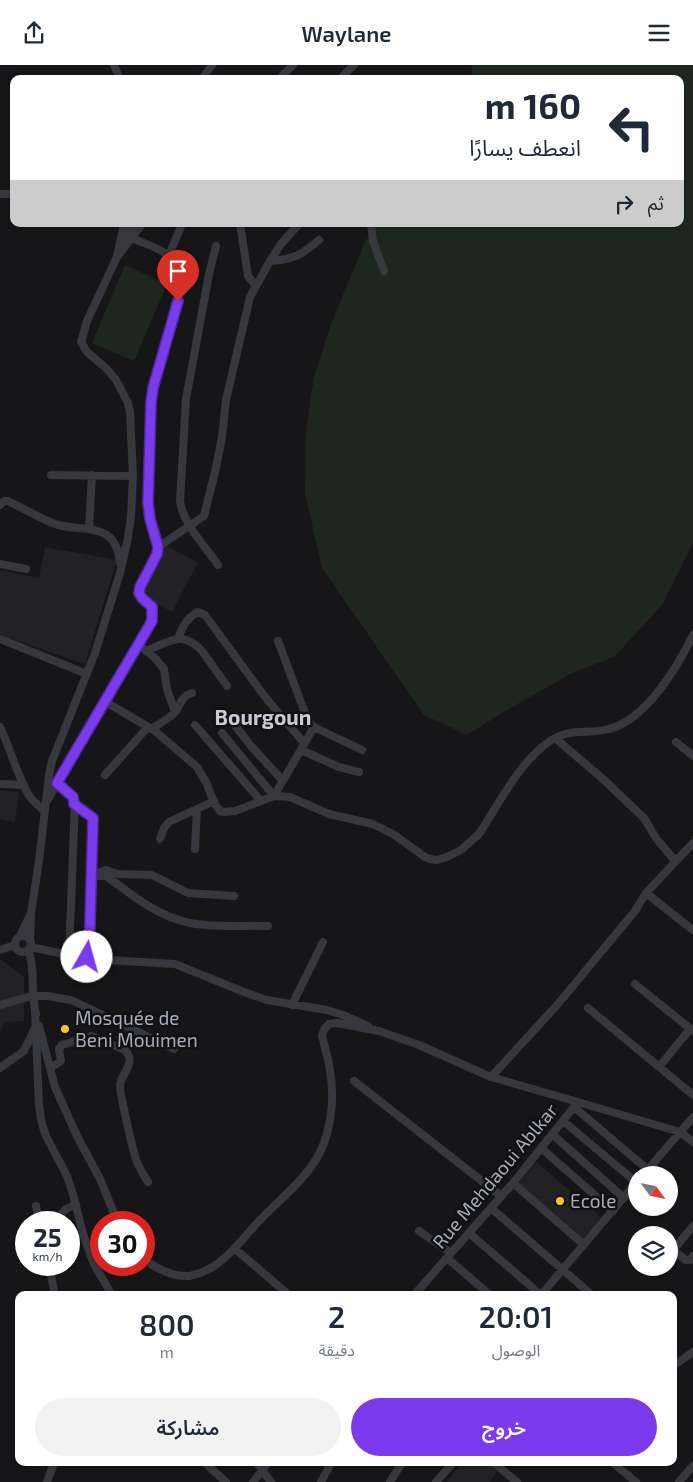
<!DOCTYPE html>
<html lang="ar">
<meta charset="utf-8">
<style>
:root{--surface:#fff;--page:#f2f2f3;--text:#1f2937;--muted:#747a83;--accent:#7c3aed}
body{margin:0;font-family:"Exo 2","Noto Sans Arabic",sans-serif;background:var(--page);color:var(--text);direction:rtl;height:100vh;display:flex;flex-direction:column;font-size:19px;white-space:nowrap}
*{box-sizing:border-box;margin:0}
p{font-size:16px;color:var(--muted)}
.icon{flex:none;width:28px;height:28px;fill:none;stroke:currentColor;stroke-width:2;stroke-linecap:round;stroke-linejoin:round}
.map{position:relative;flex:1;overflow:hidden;direction:ltr}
.side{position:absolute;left:15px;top:1226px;width:662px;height:175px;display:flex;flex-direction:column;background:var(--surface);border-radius:10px;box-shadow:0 1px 4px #0004;direction:rtl}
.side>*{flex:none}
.banner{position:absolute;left:10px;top:10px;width:674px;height:152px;border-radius:10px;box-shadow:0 1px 4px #0004;direction:rtl;background:#fff;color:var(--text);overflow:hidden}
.needle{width:32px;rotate:123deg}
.controls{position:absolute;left:628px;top:1101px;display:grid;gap:10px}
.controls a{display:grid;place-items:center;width:50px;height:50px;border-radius:50%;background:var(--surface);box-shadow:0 1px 4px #0004;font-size:25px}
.speed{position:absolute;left:15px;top:1146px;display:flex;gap:10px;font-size:25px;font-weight:700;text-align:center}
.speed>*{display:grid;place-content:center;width:65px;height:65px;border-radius:50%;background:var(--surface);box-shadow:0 1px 4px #0004;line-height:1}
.speed small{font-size:12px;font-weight:400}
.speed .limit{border:8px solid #d22;background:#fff;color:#111}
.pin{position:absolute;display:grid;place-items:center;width:42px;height:42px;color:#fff;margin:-51px -21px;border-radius:50% 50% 50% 0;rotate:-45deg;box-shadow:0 0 5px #0007}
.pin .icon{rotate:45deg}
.me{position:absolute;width:55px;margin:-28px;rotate:7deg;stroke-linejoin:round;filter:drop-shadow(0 0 4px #0008)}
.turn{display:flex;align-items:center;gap:18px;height:105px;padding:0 20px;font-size:22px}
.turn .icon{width:65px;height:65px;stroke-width:2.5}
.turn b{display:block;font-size:35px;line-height:42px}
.then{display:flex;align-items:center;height:48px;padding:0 20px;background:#0003;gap:10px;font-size:19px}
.eta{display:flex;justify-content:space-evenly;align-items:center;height:85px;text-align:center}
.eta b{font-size:30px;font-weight:600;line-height:35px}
.cta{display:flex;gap:10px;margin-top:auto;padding:10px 20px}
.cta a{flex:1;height:58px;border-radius:30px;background:var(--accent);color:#fff;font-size:20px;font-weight:600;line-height:58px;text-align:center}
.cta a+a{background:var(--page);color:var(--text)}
header{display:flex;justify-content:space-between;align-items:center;height:65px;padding:0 20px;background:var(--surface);font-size:22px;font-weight:600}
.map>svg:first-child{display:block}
</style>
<header><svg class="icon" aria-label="menu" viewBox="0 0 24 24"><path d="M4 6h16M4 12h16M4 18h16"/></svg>Waylane<svg class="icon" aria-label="share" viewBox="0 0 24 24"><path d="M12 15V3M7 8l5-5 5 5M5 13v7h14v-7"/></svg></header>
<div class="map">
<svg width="693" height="1417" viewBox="0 0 693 1417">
<rect width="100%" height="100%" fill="#161618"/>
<path fill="#222225" d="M166,481l32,16 -26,50 -27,-15 -3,-5 20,-45z
M45,482l72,13 -32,104 -85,-29v-65l39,8z
M0,725l19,2 -4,30 -15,-3z
M0,894l24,18v44l-19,1 -5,10z
M536,1097l66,56 -20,22 -64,-56z
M469,1398h21l8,6 -8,13h-44l14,-16h6z"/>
<path fill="#1e271f" d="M472,0h221v478l-31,62 -48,52 -42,16 -70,40 -35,22 -43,-20 -102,-147 -17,-75 1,-63 8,-53 17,-53 34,-82 12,-18h303v-145h-209z
M125,200l42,19 -33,77 -42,-18z"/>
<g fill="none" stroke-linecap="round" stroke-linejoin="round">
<path stroke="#37383d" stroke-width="8" d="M114,0l6,14
M202,14l10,-14
M279,14l14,-14
M340,14l14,-14
M0,129h14
M240,159l8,52 7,9
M371,159l2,17 11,30
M126,178l6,-19
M216,181l-7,28 -23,125 -6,102c3,23 25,45 38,64
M169,190l13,-31
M118,191l24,-32
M270,196c24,-2 30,-5 49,-21
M51,410l82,1
M0,440l4,-4h4c15,7 34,19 50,24 30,7 58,-3 62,38
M89,464l3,-54
M158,482l46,-31 12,-48 6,-31 4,-37 24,-103 20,-36 11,-17 18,-20
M0,499l26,5
M178,573c5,-11 8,-20 20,-26l7,3 60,82 39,46
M0,574l87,35
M278,576l30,80 6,6 48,23
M144,584l11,9 9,11 3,20 8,23
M146,586c23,-9 36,-22 56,0l25,35
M104,636l51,30 42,36 10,17 7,19 6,8 4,1 11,-1 39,-15 16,1 39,17 44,10 20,10 32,23 5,2 7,1 10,-3 14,-7 18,-16c20,-30 40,-72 71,-93 21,-14 37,-6 59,-12 37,-9 69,-63 84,-94
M226,649l25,32 32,35
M195,660l66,76
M0,662c10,20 18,52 30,70 4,5 10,10 14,14
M151,664c8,-5 20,-11 25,-18 5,-8 6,-15 16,-18
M222,668l52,63 40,-69
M555,673l48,41 41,39 12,20 19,23
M676,677l17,14
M301,685l38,17 20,5
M105,710l43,-48
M57,718l16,14 2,4 -6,154
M0,719l24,1
M47,736l105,-180v-13l-10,-10 -3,-5 1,-6 17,-33 1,-7 -8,-28 -2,-15 3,-101 2,-15 31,-109c-3,-25 -32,-32 -52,-41
M75,739l18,14 -4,140
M160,774l4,-11 5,-6 45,-21
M195,784l2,-40
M95,809l11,-4 12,4 34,1 36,18 46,3
M90,811h15l4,2c24,18 50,39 81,45 25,5 52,2 78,3
M646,828l47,37
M20,871l10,-21
M15 879a8 8 0 1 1 16 0a8 8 0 1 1-16 0Z
M30,876l1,-28 8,-52 10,-86 3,-14 43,-108 25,-80 8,-35 3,-22 2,-40 -3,-64 -2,-9 -12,-23 -9,-11 -20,-17 -6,-10 6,-21 30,-64 7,-33
M30,882l39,8 39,5 67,4 69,28 23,8 60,10 16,5 25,11
M0,885l15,-5
M28,885c8,18 2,44 8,64
M635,919l58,47
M0,940l32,-9h15l24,4 103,49
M292,940l31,-63
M588,943l105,87
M35,945l4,96 3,18 4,12 21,40 6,18 10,40 11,30 18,31
M39,961l16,61 22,49 23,43 18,44
M659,1002l31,-38
M0,1003l24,-17 11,-23
M50,1003l11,-7 -2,-12 3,-4 29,-9 34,14c12,13 -3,22 -5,35 -1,5 14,71 17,77 3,7 7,14 11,20
M491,1012l67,-73 77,-93 11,-18 47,-50
M354,1016l147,115
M574,1042l80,68
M563,1056l73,61
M552,1069l72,64
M541,1083l72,63
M643,1110l50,-58
M513,1118l71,62
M36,1141l4,17
M491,1143l101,87
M52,1158l14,-14 10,-5
M693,1161l-18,22v4l11,8h4l3,-4
M419,1166l32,22
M469,1168l72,62
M234,1183l55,47
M447,1193l43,37
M144,1194c13,10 28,18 45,17 10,-2 20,-6 28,-12 17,-12 30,-31 45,-46 23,-24 50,-43 62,-75 9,-25 10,-53 5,-79 -2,-10 -5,-19 -7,-29l3,-7 4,-4 8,-1 42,8 40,14 72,32 87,25
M49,1200l6,30
M414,1230l99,-112 65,-81 102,30 13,10
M541,1230l95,-112
M674,1297l2,2 17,-12
M205,1398l21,19
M257,1398l14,19
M494,1398l23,19
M613,1398l23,19
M47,1417l7,-19
M253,1417l15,-19
M321,1417l10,-19
M390,1417l12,-19
M436,1417l17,-19
M679,1417l14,-16"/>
</g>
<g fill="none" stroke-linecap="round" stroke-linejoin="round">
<g stroke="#51269a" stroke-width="12">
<path id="route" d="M87,892l2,1 4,-140 -19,-14 -1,-7 -16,-14 95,-162v-14l-10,-9 -3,-5 1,-6 17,-33 1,-7 -8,-28 -2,-16 3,-100 2,-15 25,-87"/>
</g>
<use href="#route" stroke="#7c3aed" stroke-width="9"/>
</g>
<g fill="#fcc02a" stroke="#111113" stroke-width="2">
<circle cx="65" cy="964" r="5"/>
<circle cx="560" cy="1136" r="5"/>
</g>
<g text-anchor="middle" stroke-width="5" stroke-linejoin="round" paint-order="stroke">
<g font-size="19" fill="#a7acb9" stroke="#111113" text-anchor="start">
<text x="75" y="960">Mosquée de<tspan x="75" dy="22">Beni Mouimen</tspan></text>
<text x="570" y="1143">Ecole</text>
</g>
<g font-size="19" fill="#a7acb9" stroke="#111113">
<text transform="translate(495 1111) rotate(-50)" y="7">Rue Mehdaoui Ablkar</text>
</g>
<g font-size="21" font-weight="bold" fill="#c9cbd5" stroke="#111113">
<text x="263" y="660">Bourgoun</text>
</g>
</g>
</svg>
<div class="controls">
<a><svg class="needle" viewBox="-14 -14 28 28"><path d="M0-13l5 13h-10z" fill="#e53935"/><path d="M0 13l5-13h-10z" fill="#747a83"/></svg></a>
<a><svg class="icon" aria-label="layers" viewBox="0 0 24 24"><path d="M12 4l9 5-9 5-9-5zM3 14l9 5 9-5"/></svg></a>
</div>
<div class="speed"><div>25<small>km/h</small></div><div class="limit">30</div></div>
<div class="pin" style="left:178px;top:236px;background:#d93025"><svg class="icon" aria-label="arrive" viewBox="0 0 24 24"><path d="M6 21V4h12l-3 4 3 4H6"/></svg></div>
<svg class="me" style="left:87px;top:892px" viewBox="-20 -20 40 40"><circle r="19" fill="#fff"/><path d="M0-13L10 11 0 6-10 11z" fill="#7c3aed"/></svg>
<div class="banner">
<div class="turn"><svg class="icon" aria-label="left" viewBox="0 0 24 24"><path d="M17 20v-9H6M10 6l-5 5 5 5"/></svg><div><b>160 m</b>انعطف يسارًا</div></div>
<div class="then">ثم<svg class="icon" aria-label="right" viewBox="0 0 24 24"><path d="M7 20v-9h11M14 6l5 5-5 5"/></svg></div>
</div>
<section class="side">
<div class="eta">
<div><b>20:01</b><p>الوصول</p></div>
<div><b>2</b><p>دقيقة</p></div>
<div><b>800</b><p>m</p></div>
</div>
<div class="cta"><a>خروج</a><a>مشاركة</a></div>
</section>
</div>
